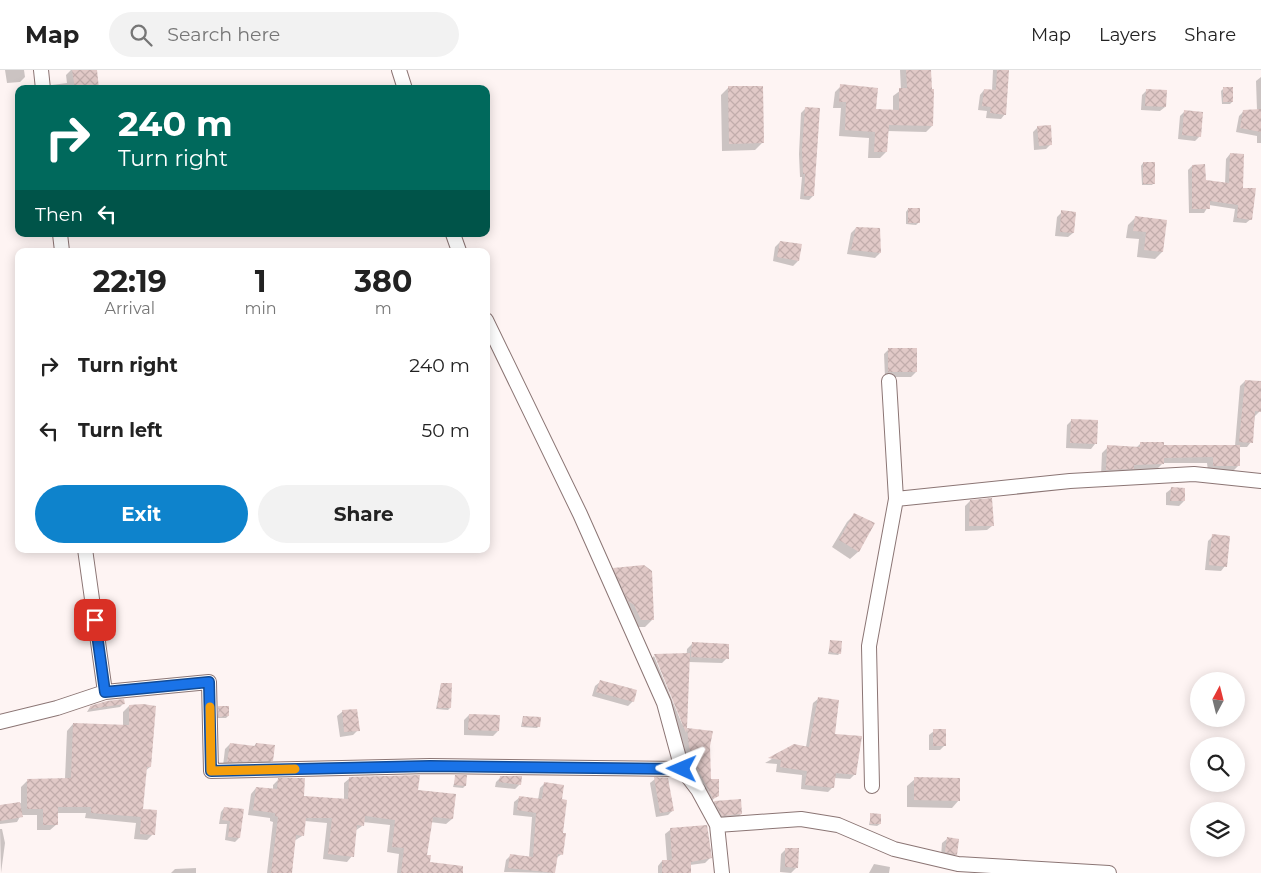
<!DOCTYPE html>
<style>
:root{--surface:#fff;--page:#f2f2f2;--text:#222;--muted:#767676;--line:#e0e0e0;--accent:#0e83cc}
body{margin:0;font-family:Montserrat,sans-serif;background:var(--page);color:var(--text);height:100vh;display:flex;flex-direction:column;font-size:19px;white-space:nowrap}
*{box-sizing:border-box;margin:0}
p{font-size:16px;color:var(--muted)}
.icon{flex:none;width:28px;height:28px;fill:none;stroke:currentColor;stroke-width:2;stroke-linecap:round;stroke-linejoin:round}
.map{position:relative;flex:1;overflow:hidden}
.side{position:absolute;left:15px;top:178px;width:475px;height:305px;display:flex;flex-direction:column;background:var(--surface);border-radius:10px;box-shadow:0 2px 12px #0003}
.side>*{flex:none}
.hud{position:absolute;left:15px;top:15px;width:475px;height:152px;border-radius:10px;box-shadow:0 2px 12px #0003;background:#00695c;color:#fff;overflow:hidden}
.needle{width:32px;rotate:7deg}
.tools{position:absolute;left:1190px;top:602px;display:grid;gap:10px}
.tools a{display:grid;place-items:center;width:55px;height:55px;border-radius:50%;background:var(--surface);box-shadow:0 2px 12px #0003;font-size:25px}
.pin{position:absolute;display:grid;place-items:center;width:42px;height:42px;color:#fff;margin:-21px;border-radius:10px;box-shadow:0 2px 8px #0006}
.me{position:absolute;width:55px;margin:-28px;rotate:271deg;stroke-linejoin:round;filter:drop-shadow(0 0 4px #0008)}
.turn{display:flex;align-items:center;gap:18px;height:105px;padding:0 20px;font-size:22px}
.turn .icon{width:65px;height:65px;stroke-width:2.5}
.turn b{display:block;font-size:35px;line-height:42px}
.then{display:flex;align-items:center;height:48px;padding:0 20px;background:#0003;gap:10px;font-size:19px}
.eta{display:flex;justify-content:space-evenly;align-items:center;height:85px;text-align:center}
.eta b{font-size:30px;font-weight:700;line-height:35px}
.action{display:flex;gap:10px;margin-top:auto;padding:10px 20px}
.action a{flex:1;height:58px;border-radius:30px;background:var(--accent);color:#fff;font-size:20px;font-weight:700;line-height:58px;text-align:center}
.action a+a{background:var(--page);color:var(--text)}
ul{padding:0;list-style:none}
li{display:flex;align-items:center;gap:15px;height:65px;padding:0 20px}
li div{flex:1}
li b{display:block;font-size:19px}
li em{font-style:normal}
header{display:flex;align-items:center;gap:30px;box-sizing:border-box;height:70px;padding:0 25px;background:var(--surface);border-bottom:1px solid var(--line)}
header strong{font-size:24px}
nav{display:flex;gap:28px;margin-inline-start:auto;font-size:18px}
.search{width:350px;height:45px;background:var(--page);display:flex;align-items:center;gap:12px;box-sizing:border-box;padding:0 18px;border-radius:28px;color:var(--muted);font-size:19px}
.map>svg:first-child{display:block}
</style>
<header>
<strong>Map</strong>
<div class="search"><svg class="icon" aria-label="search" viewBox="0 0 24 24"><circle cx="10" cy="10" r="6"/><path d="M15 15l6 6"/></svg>Search here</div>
<nav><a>Map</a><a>Layers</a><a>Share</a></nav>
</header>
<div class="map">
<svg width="1261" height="803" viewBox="0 0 1261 803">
<defs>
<pattern id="building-cross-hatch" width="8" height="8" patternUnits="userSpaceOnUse" patternTransform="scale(1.25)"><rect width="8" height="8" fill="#e1c9c7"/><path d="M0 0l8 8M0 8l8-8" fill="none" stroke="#c2adac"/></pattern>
</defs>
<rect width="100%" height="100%" fill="#fef4f3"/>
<path fill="#0003" d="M5,0h19l1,7 -5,5 -13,1z
M71,0h25l2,18 14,-1v2h-64l4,-4 15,-2 -1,-8z
M900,0h30l2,56 -6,6 -39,-1 -1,21 -6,6h-12l1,-20 -30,-2 2,-28h-8l2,-16 6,-6 34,24 18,1v-15l8,-6z
M993,0h14l-2,44 -4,5 -15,-1 1,-7 -9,-1 2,-15 4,-5 8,1z
M1261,7v66h-4v-7l-21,-4 3,-16 5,-5 13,-1 -1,-29z
M729,17l33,56 -7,7 -33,1 -1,-56z
M1223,19l9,13 -2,2h-8l-1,-13z
M1147,20l18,17 -5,4 -19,-1 1,-15z
M805,39l8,87 -4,4 -9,-1 2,-22h-2l-1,-23 2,-41z
M1185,41l15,25 -5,5 -17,-2 2,-23z
M1038,57l13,17 -5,5 -12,1 -1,-18z
M1230,84l21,65 -5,4 -13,-1 2,-13 -26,-4 -5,8h-15l-1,-43 4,-4 13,15 20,3 1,-25z
M1143,93l11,20 -2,2h-10l-1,-19z
M908,139l11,13 -3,3 -10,-1v-12z
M1062,142l11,21 -5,4 -13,-1 2,-19z
M1135,148l27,34 -7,7 -18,-2 2,-18 -13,-1 2,-13z
M856,158l24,25 -5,5 -28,-4 4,-21z
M780,172l21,3 -3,16 -5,5 -20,-5 2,-14z
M889,279l27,23 -5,5h-26l-1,-23z
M1245,311l16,1 -1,29 -5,5 -4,26 -4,5h-8v18l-6,6h-25l-1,-8h-44l-7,7h-25l-4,4 -26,2 1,-23 6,-6 28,1 5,-5 21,4 73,-1 5,-60z
M19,343v42h-1l-1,-40z
M1072,350l24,1 -1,23 -4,5 -25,-1 1,-23z
M1171,419l13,12 -5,5 -13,-1v-12z
M970,431l22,25 -5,4 -22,1v-25z
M855,444l18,10 -15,28 -8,7 -18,-12 15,-25z
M1213,466l12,30 -4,5 -16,-1 3,-29z
M614,499l39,50 -8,8h-12l-26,-51z
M831,571l9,12 -2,2 -10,-1z
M692,574l35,14 -5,5 -33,-1 -4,67 26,3 -2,13 1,35 7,15 -6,7 -14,-13 -14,-35 -2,-17 -32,-76 5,-5 28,68 5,-75z
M600,612l33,19 -5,5 -36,-10 3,-10z
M441,614l9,24 -2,2 -12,-1z
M818,629l16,36 21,39 -5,5 -16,-1 -1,9 -5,5 -27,-3 1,-14 -26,-3 1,-8 -12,-1 29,-17 12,1 7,-44z
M124,633l-4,4 -33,5 3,-5z
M129,636l21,61 -5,4 -4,39 12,24 -6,6 -13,-1 2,-16 -51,-5 1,-5h-29v11l-7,6h-13v-15h-16l-4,7 -17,2v-17l21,-4v-16l7,-7 37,-1 2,-48 6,-7 50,2v-14z
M219,637l9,9 -2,2h-9z
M356,640l2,20 -5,5 -13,2 -3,-21 5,-4z
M469,645l29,16 -5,5 -29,-1v-15z
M523,647l16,9 -2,2 -16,-1z
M934,661l11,14 -5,5h-11v-15z
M230,674l23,3 3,-3 16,16 -5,5 -44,1 2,-17z
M456,706l9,10 -2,2 -10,-1z
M501,707l19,7 -5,5 -20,-2 1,-5z
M350,708l67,13 35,28 -6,5 -16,-2 -4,34 3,8 16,9h-48l2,-19 -12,-2 3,-27 -27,-3 -1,4 -7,5 -3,25 -5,6 -24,-3 4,-36 -22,-2 -3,15 -8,5 -4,32h-23l6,-51 -3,-1v-3l-22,-3 3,-21 5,-6 17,2v-5l6,-6 23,19 42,2v-17z
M655,709l18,31 -5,5 -12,2 -6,-34z
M915,709l44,21 -7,8 -45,-1v-21z
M544,714l17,16 1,54 -6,4 -3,15 -49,-1 2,-12 4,-4 19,2 3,-41 -19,-2 1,-13 5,-4 19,2 2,-12z
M740,730l1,14 -5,5 -19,1 -7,-13 4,-5z
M224,738l15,30 -4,4 -10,-2 2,-16h-8l2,-12z
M871,745l9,9 -3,2 -8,-1z
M0,759h2l3,14 -4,30z
M670,760l40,28 -5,5 -15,2v8h-32v-7l4,-5h5l-2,-27z
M947,769l9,15 -5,5 -10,-2 1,-14z
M786,779l11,18 -6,6 -11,-1 1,-18z
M874,794l16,3 -1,6h-20z
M196,798v5h-25l4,-4z"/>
<path fill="url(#building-cross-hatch)" d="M72,0h25l2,19h-24z
M906,0h25l1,19h2l-1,37 -44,-1 -2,27h-13l1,-20 -30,-2 1,-28h-7l1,-18 38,4 -2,21 23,1v-22h8z
M997,0h12l-3,45 -16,-2 1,-6 -9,-1 2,-17 12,1z
M728,16h35l1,57 -35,1z
M1223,17h10v15h-10z
M1146,19l21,1 -1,17 -21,-1z
M805,37l15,1 -6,88h-10l1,-22h-2l-1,-25z
M1261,39v23l-21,-4 3,-18z
M1184,40l19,2 -2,25 -19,-2z
M1051,55l1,20 -13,1 -2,-20z
M1230,83l14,1 -1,34h13l-4,32 -15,-2 1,-13 -28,-4v8h-18v-44l13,-1 1,16 23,3z
M1143,92h12v22h-12z
M908,138h12v15h-12z
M1061,140l15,2 -2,21 -14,-1z
M1135,146l32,4 -4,32 -19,-2 2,-18 -13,-1z
M856,157l24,1 1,25 -30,-3z
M780,171l22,3 -3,17 -22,-4z
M888,278h29v24h-29z
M1245,310l16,1v31l-6,-1 -2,32 -14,-1z
M1071,349l27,1 -1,24 -27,-1z
M1140,372h24v3h76v21h-27v-9l-49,1v6l-30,1v4l-28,1 1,-25 33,2z
M1171,417l14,1v13h-15z
M992,428l2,28h-25l1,-26z
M854,443l21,10 -16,29 -20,-12z
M1212,464l18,2 -3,31 -18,-2z
M644,495l8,6 2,49h-13l-7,-15 -6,-4 -15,-33z
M830,570l12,1 -1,13 -12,-2z
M692,572l37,2v15l-38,-2z
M690,583l-3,75 26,3 -3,15 1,33h8v17l-6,3 -17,-33 -7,-19 -2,-19 -1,5 -32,-79z
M600,610l37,10 -3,12 -38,-10z
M441,613h11l-1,25h-14z
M818,627l21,3 -4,34 27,2 -6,39 -20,-2 -2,15 -29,-3 2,-14 -27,-4 1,-7 -13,-2 26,-14 15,3z
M124,629l1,5 -35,5v-3l17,-5z
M143,634l13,2 -5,61h-4l-4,42 14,1 -2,25 -15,-1 1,-17 -50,-4v-6h-33v18h-15v-16h-16v-30l44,-1 2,-55 56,2v-20z
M218,636h11v10l-10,1z
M357,639l3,22 -16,1 -2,-22z
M469,644l31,1 -1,16 -31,-1z
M523,646l18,1 -1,10 -18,-1z
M933,659h13v17h-13z
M230,673l25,3 1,-3 19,2 -2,16 -46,1z
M420,705l-2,15 38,4 -3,25 -20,-2 -6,38h4l-1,7 33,4v7h-62l3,-25 -12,-1 3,-27 -30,-4 -1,10 -7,-1 -3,32 -26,-3 4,-36h-26l-2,18 -8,-1 -4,38h-21l7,-56 -3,-1v-3l-22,-3 3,-23 21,2 1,-11h27l-1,18 44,3 1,-22z
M455,705h12l-1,11 -12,-1z
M500,706h22l-1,9 -22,-3z
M654,707l14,1 6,33 -14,2z
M914,707l46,1v23l-46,-1z
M544,712l20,3 -2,14 5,1 -4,33h3l-3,22 -5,-1 -3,19 -47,-5 2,-14 23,3 3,-44 -19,-3 2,-14 23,3z
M741,729l1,15 -20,2 -8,-15z
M20,732l3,15 -23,4v-16z
M224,737l20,2 -4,29 -12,-1 2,-16 -8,-1z
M870,743l11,1v10h-11z
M707,755l5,33 -21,4v11h-29v-13h10l-2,-32z
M947,767l12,2 -2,16 -12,-3z
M785,778h14l-1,20 -13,-1z"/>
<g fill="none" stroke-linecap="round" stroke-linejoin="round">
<g stroke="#8b7574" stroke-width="16">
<path id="minor" d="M41,0l2,19
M399,0l6,19
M60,164l2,17
M453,164l6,17
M486,250l94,194 84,189 18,66 16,21 19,35 5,48
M896,429l174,-18 124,-7 67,7
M85,479l20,143 104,-10 2,89 219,-5 252,3
M0,652l57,-14 48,-16
M872,716l-3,-140 27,-147 -7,-118
M717,755l84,-6 37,6 56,24 64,15 151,9"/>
</g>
<use href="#minor" stroke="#fff" stroke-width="14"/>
</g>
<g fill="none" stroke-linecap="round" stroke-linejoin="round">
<g stroke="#114b97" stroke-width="12">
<path id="route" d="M95,550l10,72 104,-10 2,89 219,-5 252,3"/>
</g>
<use href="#route" stroke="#1a73e8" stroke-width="9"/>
<path stroke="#f59e0b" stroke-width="9" d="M210,637l1,64 84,-2"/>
</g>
</svg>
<div class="tools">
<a><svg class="needle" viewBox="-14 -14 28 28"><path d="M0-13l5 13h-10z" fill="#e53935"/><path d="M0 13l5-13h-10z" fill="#767676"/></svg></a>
<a><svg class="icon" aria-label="search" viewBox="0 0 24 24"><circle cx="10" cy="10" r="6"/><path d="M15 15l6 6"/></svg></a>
<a><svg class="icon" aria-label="layers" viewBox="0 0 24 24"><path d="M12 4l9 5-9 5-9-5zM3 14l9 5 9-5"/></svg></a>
</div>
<div class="pin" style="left:95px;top:550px;background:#d93025"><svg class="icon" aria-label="arrive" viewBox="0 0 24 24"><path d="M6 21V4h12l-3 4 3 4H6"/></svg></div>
<svg class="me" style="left:682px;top:699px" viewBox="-20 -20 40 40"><path d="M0-17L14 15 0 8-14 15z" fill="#1a73e8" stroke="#fff" stroke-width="4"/></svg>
<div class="hud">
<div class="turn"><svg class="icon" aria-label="right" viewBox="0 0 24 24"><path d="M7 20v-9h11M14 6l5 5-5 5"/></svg><div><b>240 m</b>Turn right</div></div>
<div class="then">Then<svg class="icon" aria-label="left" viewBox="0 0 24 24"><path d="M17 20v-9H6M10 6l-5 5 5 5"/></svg></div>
</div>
<section class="side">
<div class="eta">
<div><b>22:19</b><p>Arrival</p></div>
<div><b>1</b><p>min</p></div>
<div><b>380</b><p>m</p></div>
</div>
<ul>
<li><svg class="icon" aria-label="right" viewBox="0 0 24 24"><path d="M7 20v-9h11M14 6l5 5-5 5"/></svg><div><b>Turn right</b></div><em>240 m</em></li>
<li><svg class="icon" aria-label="left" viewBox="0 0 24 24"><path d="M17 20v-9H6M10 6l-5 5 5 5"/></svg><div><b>Turn left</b></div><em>50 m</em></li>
</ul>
<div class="action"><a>Exit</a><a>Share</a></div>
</section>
</div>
